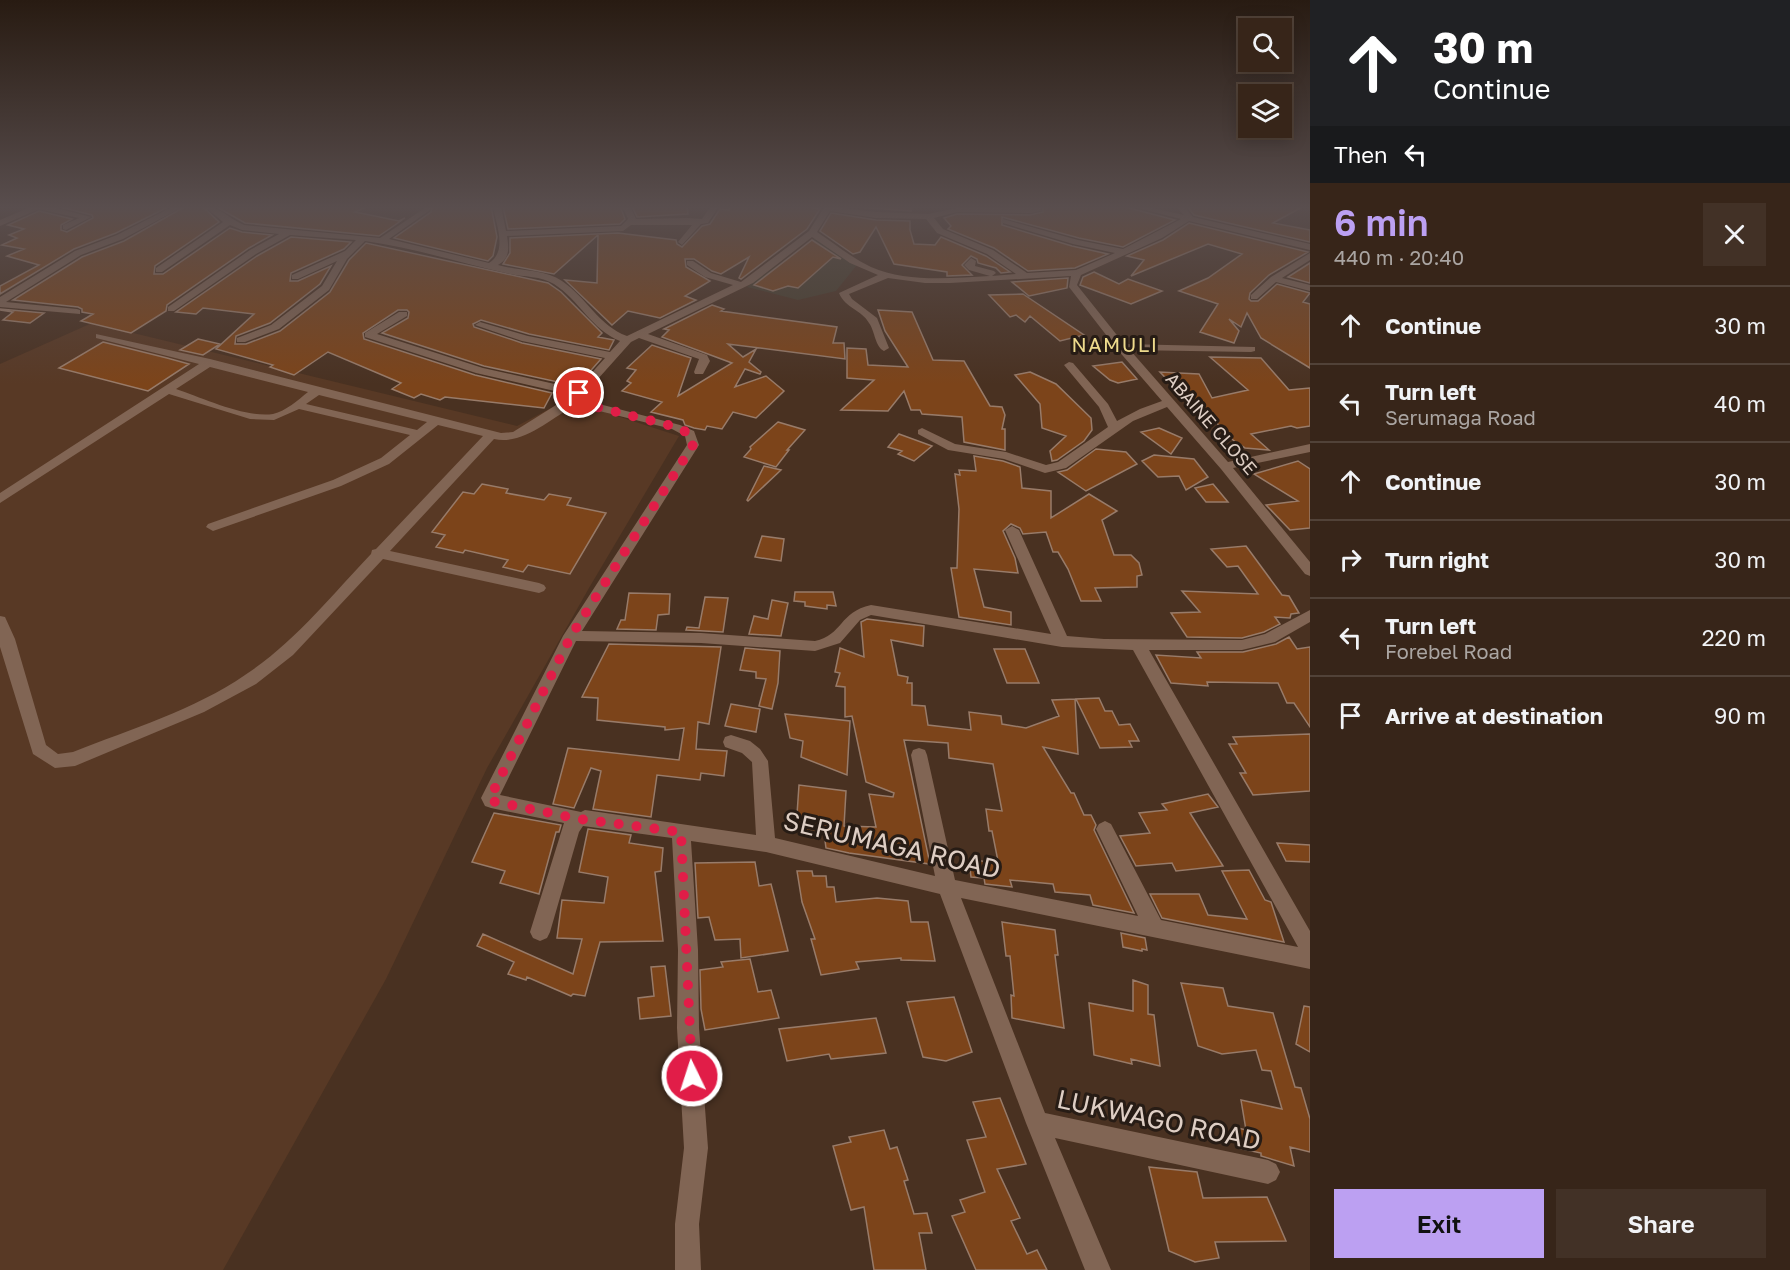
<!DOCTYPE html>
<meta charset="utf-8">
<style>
:root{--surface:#372519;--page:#423126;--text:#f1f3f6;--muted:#aaa5a2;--line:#514238;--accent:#bca0f2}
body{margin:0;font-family:"Golos Text",sans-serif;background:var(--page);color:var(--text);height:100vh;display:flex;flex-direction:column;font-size:22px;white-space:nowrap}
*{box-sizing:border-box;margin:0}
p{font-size:20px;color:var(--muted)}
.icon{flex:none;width:33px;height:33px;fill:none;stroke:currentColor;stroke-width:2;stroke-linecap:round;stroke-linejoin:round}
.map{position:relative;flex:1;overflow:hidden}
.details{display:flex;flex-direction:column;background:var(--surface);width:480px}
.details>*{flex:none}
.guide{background:#202124;color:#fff;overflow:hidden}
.fabs{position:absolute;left:1238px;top:18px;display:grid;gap:12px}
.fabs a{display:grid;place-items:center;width:54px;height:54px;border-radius:0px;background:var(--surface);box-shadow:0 3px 15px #0003,0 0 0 2px var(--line);font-size:30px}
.pin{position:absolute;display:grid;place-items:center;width:51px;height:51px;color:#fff;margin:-26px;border:3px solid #fff;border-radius:50%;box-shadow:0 2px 6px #0007}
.me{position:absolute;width:66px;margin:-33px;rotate:356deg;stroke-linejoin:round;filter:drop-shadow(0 0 4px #0008)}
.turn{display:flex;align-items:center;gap:21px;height:126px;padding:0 24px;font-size:27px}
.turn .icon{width:78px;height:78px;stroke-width:2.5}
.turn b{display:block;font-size:42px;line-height:51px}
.then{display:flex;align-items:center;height:57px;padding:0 24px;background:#0003;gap:12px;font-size:22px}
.round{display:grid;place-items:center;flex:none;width:63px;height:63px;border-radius:0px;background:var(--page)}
.summary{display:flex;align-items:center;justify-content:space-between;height:102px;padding:0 24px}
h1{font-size:36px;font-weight:600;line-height:45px;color:var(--accent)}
.primary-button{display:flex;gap:12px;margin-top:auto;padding:12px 24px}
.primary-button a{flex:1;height:69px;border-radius:0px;background:var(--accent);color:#111;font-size:24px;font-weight:600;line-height:69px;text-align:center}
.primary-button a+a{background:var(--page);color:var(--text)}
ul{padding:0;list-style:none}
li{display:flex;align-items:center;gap:18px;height:78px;padding:0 24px;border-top:2px solid var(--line)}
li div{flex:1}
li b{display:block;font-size:22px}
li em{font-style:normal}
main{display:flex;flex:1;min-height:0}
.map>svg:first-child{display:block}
</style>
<main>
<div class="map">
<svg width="1310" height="1270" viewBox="0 0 1310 1270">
<rect width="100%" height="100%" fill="#493121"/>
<path fill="#583925" d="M92,323l425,103 34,-18 25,6 10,-8 93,30 -90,152 -102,180 -101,211 -163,291h-223v-906z"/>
<path fill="#463e2d" d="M815,238l42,27 -21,26 -38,9 -51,-13z"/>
<path fill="#7c441a" stroke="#987b69" stroke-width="1.5" d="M56,206h114l-54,27 -42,16 -74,45v-8l39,-21 -32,-9 17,-7 -22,-4 15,-7 -8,-3 15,-6 -16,-4 31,-14 33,8 -11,6v5l6,2 26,-14 -1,-3z
M186,206h16l17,16 -64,44 -1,8h9l67,-46 12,4 30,3 -23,13 -82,57 -1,6 -35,22 -50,-12 12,-7 -11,-2v-3l-4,-2 -65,-7 69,-43 42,-16z
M215,206h154l-14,6 44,9 6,-3 -26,18 -134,-13z
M432,206h59l6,31 -4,19 -5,5 -94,-23 37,-26z
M503,206h117l5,13 -5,5 -112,5z
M632,206h55l1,8 -51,3z
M730,206h73l17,3 -13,20 -66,50 -2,-1 10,-21 -28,17 -9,-3 -18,-12h-9l1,8 24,14 -25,15 11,4 -36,18 -32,-7 -16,14 -47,-45 32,3 1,-48 -44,39 -51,-10 7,-11v-15l108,-5 58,7 1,4 5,3 20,-21 8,-2 10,-15 9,1z
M842,206h69v5z
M1043,206h85l1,2 46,12 -52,27 -44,-9 -77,-21v8l70,21 36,8 -33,14 -47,3 -34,-23 -46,-19 3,-3 -7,-8 13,-4 73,1 13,-3z
M1187,206h117l-31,17 37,7v12l-116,-27z
M831,213l45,7 34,1v9l4,14 21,1 6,-8 45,19 24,16 -9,1 -5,-5 -18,-5 -1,-4 -6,-3 -9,9 10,10 -25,1v-4l-53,-8 -18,-37 -16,25 -7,2 -33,-23z
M1189,223l119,29 -39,23 -19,18 -1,6 2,2h7l19,-17 33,9 -7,9 7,2v64l-49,-30 -14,-25 -6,14 -12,-8 10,12 -5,12 -34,-11 18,-28 -39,-13 29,-13 34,-24 -34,-10 -77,32 13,-16 -17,-4 36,-16z
M291,237l60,5 -7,7 -53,24 -1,8h8l33,-15 -11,18 -50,39 -34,13 -1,8h11l34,-13 50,-39 19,-32 17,-17 182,40 13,9 41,41 -4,4 16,3 -5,10 -80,-16 -48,-14 -8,4 1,3 48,16 79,16 -15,17 -14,-2 -5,7 -7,-1 -2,2 -74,-16 -102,-33 26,-15 1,-6 -2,-2h-9l-35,23 1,6 111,36 77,18 -8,15 -99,-11 -5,3 -19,-6 -7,4 -22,-9 9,-6 -73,-31 -34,23 -24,-8 3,-2 -57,-16 38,-35 -51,-6 -7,6 -20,-2 81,-56z
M812,240l29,19 -8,-2 -35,31 -10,-2 -15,5 -19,-6z
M1310,263v20l-22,-6z
M1094,272l25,12 9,-5 34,12 -31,13 -51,-19 3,-8z
M1068,278l-1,10 -38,8 -17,-14z
M1023,294l61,41 -24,6 -30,-25 -5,6 -9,-7 -6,2 -21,-22z
M712,305l12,4 -3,2 116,16 -4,16h11l1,16 -117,-15 15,13 13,-8 -7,13 12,10 -1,2 -15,-5 -10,18 31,-11 18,15 -28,27 -23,-6 -11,17 -15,-3 -2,4 -11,-2 -9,-3 -2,-5 -32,-8 11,-10 -40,-11 9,-8 -4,-2 9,-11 -9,-2 25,-23 39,13 -13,38 54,-33 -70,-26 7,-7 -5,-1z
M0,310v-1l44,4 -14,10 -27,-3 10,-8z
M878,310l34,2 21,48 31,1 26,45 12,1 3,8 -3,14h3v21l-41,-8 -2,-25 -40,-3 -2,-4h-9l-7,-19 -16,20 -47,-1 33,-30 -27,-2v-30l19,1 2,16 40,2 -23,-36z
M198,339l22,5 -17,11 -23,-5z
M103,342l64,16 22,6 -41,27 -89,-23z
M1210,357l51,1 28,32 21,-2v38l-13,2 -6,-2 -40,8 18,16 -24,-2 -11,-7 -25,-26h-4l-11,-7 -34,-36 39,2 13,24 36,-8z
M1122,362l15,17 -19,4 -8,-3 -17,-14z
M1030,372l26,12 35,34 1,12 -8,11 -27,19 -5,1 -2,-10 16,-15 -24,-8 -2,-24 -25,-29z
M778,422l27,8 -18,20h2l-13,17 -32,-10 7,-8 -1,-2z
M1159,428l23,10 -11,16 -30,-22z
M899,434l33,12 -18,15 -16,-7 4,-3 -14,-4z
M1096,449l30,3 11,12 -51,27 -28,-19 9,-2z
M1154,455l40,4 14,18 -22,13 -7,-14 -21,1 -16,-16z
M974,456l29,5 17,6 2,21 29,3v27l38,-24 28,17 -15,9 12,35h17l8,8 3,12 -5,1v11l-42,1 6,13h-20l-13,-32 -10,-17h-5l-7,-20 -23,2 -3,-6 -9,-4 -8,7 12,27 3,15 -44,-4 10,38 27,5v13l-52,-8 -8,-49h6l2,-59 -4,-35 5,1 -1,-5 17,1z
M1298,461l12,8v59l-20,2 -24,-25 32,-4 -44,-27z
M764,466l17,4 -33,31 -1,-1z
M482,484l26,5 -2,4 38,7 5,-6 22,4 -4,7 39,8 -36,61 -42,-9 -5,7 -20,-5 5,-7 -43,-10 -2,3 -27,-6 9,-12 -13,-3 31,-40 11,2z
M1213,484l15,18h-22l-11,-14z
M762,536l22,3 -3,22 -26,-4z
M1246,546l36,49 7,1 10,17 -8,1 -1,4 -15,-1 5,7 -16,8 -22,6 -55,-1 -16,-24 29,-1 -18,-21 76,3 -20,-28 -11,1 -16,-18z
M795,592h38l3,14 -9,-1v4l-22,-3v-4l-11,-1z
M629,593l41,1 -1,20 -11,1 -2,15 -39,-1 4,-9h4z
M705,597l23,1 -5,34 -37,-2 1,-3 12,1z
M772,600l16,3 -7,33 -32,-2 5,-18 14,3z
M867,619l57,7 -1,20 -32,-6 7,35 10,2 -1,6h5v22l13,1 3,19 43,5 -2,-18 32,4 1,8 24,4 33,-12 -7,-16 23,-1 3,55 -35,-7 28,46h3l10,22h7l5,10 -2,5 40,83 -41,-8 -3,-10 -35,-3 -2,-8 -43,-4 2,7 -27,-3 -1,-6 -13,-1 -2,-17 23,2v-2l6,1 -6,-30h-3l-3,-22 16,2 -9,-47 -44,-6 -1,-15 -44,-3 26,124 -81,-11 -23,-5 -2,-15 -28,-4 3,-44 47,6 -2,35 32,1 -7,-33 24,3 1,-4 -28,-11 -14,-66 -7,1v-30l-9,-1 4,-13 -5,-1 5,-24 24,9 -3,-35z
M1289,637l8,12 13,-2v80l-16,-24h-7l-9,-20 -71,-1 1,4 -37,-3 -15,-28 45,3 -4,-6h46l33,-8z
M609,644l112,3 -12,77 -11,-2 -2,27 31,2 -3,25 -23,-3 -1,7 -43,-5 -6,42 -58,-8 8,-38 -10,-3 -17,40 -21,-4 15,-56 111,12 5,-32 -19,2v-3l-68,-7 1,-22 -16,-1z
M745,648l35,3 -2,32 -6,26 -13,-3 7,-27 -10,-1v-6l-16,-2z
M994,649h31l14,34h-32z
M1099,698l6,13h7l7,14 11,-1 9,17h-10l3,6 -32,1 -24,-49z
M731,704l29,5 -4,23 -31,-6z
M785,714l65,7 -3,54 -46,-18 2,-16 -13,-3z
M1310,734v57l-57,4 -13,-22h6l-17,-29h8l-4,-7z
M1208,794l10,13 -28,6 33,53 -47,5 -4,-8 -36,3 -16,-30 30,-3 -11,-20 28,-3 -5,-6z
M494,813l67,12 -2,7h-3l-17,62 -39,-11 5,-12 -33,-9z
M588,829l43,6 -2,8 34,5 -2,23 -6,1 8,69 -63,1 -15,54 -12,-2 -2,2 -44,-19 -1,3 -18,-6 6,-12 -37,-16 6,-12 90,40 9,-35 -25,-1 5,-38 42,3 4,-26 -29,-5z
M1277,843l33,2v17l-24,-1z
M755,862l4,24 12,-2 17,67 -47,7 -1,-19 -25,1 -6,-23 -11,1 -3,-55z
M1249,870l16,30 6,2 13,40 -122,-24 -12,-24h49l9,21 39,4 -25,-48z
M797,871h15l1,5h13l1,11h7l2,15 41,-4 31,3 3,21h17l7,39 -34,-1v-2l-45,4 3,7 -38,6 -10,-36h4l-13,-37z
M1002,922l53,8 3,25h-3l9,73 -52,-10 -1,-23 3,1 -4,-40h-4z
M1121,933l24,5 2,12 -5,-1v2l-19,-4z
M750,959l8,33 13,-2 8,28 -74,12 -4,-21 -1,-39 23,-3 -2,-5z
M665,966l6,50 -31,3 -2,-21 16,-2 -3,-29z
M1133,980l15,5v29l6,1 6,51 -29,-7 1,5 -38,-9 -5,-52 44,8z
M1181,983l42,5 5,18 45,7 22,74 6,1 9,31v33l-20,-5 4,19 -33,-10v-3l-23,-5 -4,-21 12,3 -5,-30 41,9 -11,-38 -9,-1 -6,-20 -34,4 -24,-8z
M954,997l18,55 -26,9 -23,-4 -16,-55z
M1304,1006l6,1v45l-14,-8z
M876,1018l10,35 -55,6 -2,-5 -42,7 -8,-32z
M1000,1098l26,66 -29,5 23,49 -9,3 16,33 10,-4 10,20h-71l-24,-54 13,-4 -5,-12 25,-8 -18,-52 19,-3 -13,-35z
M884,1130l6,19 7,-2 11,33 -4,1 10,33 13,-1 5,20h-13l7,37h-52l-10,-63 -13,3 -18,-64 18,-4 -2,-5z
M1149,1167l48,5 6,26 64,-1 19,44 -71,1 4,16 -24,4 -26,-11z"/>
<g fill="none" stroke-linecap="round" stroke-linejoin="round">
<path fill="#816554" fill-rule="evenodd" d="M33,206h15l43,11 -25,13 -3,-1v-4l16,-7 -40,-9 -39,17v-6z
M174,206h10l-61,33 -42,16 -75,47 71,7 3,1v4l-80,-7v-10l75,-46 42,-16z
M204,206c13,-1 26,13 40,19l136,13 48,-32 3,2 -1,2 -41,29 100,24c19,-12 7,-38 4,-57h8l5,25 115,-5 7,-7 -6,-13h8l6,13 52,-1 14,1 9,-13h8l-11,17 -7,1 -19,21 -4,-3 14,-17h-61l-8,6 -116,5c2,13 3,22 -9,29 20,6 46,4 64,16 24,16 37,45 65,55l106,-51 -28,-8 -18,-12v-4h6l18,12 30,9 68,-51 16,-25 51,6 52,2 29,-6 84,-1v4l-11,2 -73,-1 -23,6 9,11 50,21 34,23 49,-3 39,-17 -42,-9 -70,-21v-4l75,21 45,9 58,-30 -51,-13h13l41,9 -9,-9h9l9,11 117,27v6l-121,-29 -27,17 -81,37 -4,10 47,59 131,3v4l-4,1 -121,-2 98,112 82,-18v8l-77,16 77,94v14l-5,-2 -84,-105 -54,-62 -34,14 -67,47 -21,5 -41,-14 -56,-9 -30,-16v-4l4,-2 33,16 51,8 40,13 12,-3 50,-35 -9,-20 -35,-42 5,-3 4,1 35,41 9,17 23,-12 22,-8 -45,-52 -48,-62 2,-11 -121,7h-25l-37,-5 -39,16 3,5 25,19 12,30 -5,3c-9,-4 -9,-20 -15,-28 -7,-13 -24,-15 -30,-30l39,-18 -28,-12 -38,-26 -59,46 -105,51 59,21 3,6 -7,13h-8l-1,-2 5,-13 -60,-21 -8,4 -51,57 100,26 14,6 5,14 -117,186 119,2 114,8c28,-6 24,-29 56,-36l180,29 -46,-104 7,-4 7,4 48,106 37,3 138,1 23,-6 45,-24v12l-35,20 -33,8h-93l161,281v38l-349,-71 84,215 223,47 8,4 4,8 -4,8 -8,4 -213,-46 56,132h-26l-59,-147 -86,-229 -174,-42 -75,-11 7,109 1,78 9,120 -9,76 2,46h-26v-46l9,-76 -7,-120 1,-78 -6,-112 -89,-12 -4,6 -29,100 -3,6 -7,3 -7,-3 -3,-6 34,-109 -73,-15 -6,-2 -4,-8 82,-162 124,-191 -2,-9 -13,-7 -97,-24c-23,13 -53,41 -81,34l-104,112 149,32 5,2 2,3 -2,3 -5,2 -156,-34 -90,96 -37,29 -52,28 -129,54 -20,2 -22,-14 -33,-107v-31l5,1 10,22 31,106 12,9 15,-2c58,-23 121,-42 172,-77 49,-32 86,-79 126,-121l1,-4 4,-1 107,-113 -45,-11 -49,39 -48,22 -128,45 -7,-4 2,-3 125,-44 48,-22 29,-23 -111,-26 -25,11 -24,-1 -81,-25 -169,109v-10l199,-129 -103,-26v-4l114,25 291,74 12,-1 59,-37 -96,-22 -111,-36v-4l34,-21h8v4l-30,18 106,34 94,21 28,-31 -83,-17 -47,-16 5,-3 48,14 82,16 10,-11c-28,-11 -41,-41 -66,-57 -13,-8 -30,-7 -44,-10 -49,-11 -96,-26 -145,-33l-18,18 -18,31 -50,39 -34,13h-8v-4l34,-13 51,-39 15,-25 -39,18h-6v-4l53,-24 11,-11 -66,-5 -34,19 -82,57h-6v-4l82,-57 29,-16 -37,-4 -12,-5 -68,47h-6v-4l67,-46zM830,211l46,7 50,1 11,14 50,21 29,20 -24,2 4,-3 -2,-2 -19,-5 1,-5 -5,-3 -7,7 5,5 21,6c-38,2 -83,7 -119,-9 -19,-9 -36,-23 -54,-35zM210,367l98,25c-10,8 -22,19 -35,22 -28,4 -70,-16 -97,-25zM319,395l108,27 -10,8 -111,-26zM871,615l191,32 71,3 165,297 -137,-27 -50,-96 -6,-3 -6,3 -3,5 42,87 -183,-36 -28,-125 -2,-5 -6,-2 -6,2 -2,5 24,121 -160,-38 -7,-77 -8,-12 -10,-8 -19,-6 -6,2 -2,5 2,5 17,6 10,9 4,73 -171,-25 -4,2 -81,-17 76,-154 125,2 114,8 25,-8 20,-23z
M1310,253v7l-28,18 28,7v6l-34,-9 -19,17h-6v-4l20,-18z"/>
</g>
<linearGradient id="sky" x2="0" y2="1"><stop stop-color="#281b12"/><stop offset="0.54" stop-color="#594e4e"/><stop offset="1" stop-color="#594e4e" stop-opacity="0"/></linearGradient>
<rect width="1310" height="384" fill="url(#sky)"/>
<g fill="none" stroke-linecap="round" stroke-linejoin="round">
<path stroke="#e11d48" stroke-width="10" stroke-dasharray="0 18" d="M579,393l-6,8 103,26 14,7 3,11 -122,191 -81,162 1,3 88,18 102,13 11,244"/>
</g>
<g text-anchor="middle" stroke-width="6" stroke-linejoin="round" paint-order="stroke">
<g font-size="18" fill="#decec4" stroke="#271c15">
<text transform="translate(1211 424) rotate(49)" y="6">ABAINE CLOSE</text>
</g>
<g font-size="20" letter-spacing="1.5" fill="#eedb8d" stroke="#271c15">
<text x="1115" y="352">NAMULI</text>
</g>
<g font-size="26" fill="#decec4" stroke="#271c15">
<text transform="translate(892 845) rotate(13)" y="9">SERUMAGA ROAD</text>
<text transform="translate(1159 1120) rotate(12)" y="9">LUKWAGO ROAD</text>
</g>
</g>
</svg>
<div class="fabs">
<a><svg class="icon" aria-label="search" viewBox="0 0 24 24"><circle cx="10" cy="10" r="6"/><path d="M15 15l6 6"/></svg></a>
<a><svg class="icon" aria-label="layers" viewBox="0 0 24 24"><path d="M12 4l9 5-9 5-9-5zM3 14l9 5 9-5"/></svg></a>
</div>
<div class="pin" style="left:579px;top:393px;background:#d93025"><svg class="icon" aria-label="arrive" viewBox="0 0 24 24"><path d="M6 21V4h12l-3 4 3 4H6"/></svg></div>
<svg class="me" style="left:692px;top:1076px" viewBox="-20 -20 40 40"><circle r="17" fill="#e11d48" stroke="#fff" stroke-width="3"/><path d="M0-11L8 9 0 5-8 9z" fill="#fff"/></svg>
</div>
<section class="details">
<div class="guide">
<div class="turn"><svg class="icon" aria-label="ahead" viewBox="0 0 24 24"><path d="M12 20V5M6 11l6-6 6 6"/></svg><div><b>30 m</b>Continue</div></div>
<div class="then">Then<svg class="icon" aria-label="left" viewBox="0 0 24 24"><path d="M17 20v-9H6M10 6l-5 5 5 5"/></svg></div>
</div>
<div class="summary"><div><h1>6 min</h1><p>440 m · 20:40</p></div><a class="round"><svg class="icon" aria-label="close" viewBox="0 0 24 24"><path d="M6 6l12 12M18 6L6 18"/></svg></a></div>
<ul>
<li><svg class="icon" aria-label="ahead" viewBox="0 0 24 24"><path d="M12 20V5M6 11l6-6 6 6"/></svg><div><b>Continue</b></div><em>30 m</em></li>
<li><svg class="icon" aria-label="left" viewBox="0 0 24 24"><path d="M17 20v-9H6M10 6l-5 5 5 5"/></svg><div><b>Turn left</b><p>Serumaga Road</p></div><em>40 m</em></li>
<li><svg class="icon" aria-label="ahead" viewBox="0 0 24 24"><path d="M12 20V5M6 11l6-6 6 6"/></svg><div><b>Continue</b></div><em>30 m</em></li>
<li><svg class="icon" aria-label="right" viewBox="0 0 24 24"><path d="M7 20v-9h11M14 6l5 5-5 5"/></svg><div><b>Turn right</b></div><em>30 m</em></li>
<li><svg class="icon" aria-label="left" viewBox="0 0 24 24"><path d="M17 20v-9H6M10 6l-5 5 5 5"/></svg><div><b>Turn left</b><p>Forebel Road</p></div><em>220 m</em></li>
<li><svg class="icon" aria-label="arrive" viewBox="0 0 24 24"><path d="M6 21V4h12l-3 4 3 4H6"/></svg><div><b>Arrive at destination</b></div><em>90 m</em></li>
</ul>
<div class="primary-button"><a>Exit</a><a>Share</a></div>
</section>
</main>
